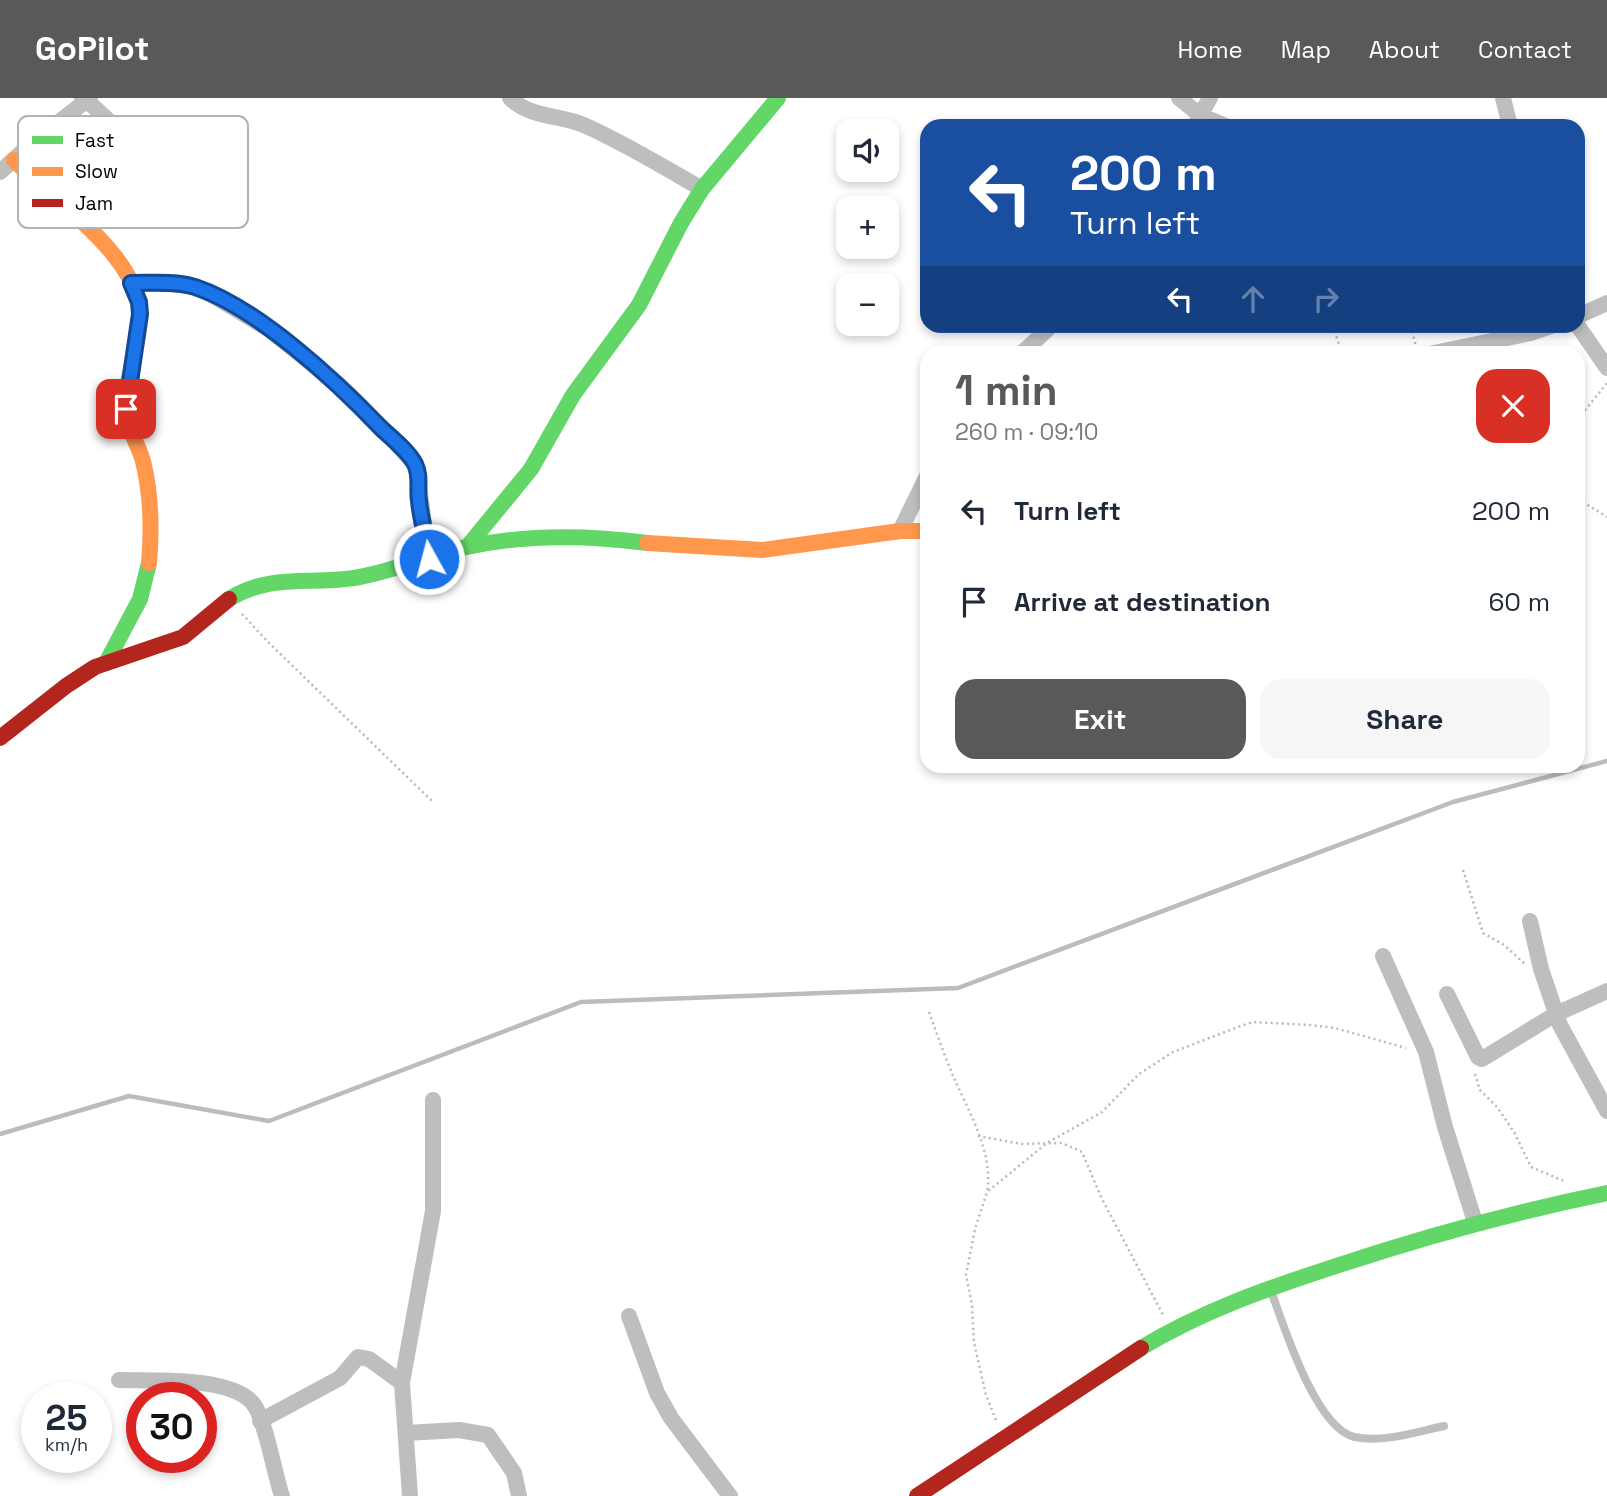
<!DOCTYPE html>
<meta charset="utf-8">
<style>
:root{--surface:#fff;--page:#f6f6f7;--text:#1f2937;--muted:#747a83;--accent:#595959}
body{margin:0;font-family:"Space Grotesk",sans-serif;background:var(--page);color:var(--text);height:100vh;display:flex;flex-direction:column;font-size:26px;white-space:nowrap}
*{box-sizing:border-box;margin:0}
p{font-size:23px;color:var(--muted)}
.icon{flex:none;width:38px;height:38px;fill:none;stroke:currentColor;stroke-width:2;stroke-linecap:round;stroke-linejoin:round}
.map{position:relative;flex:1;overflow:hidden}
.side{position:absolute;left:920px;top:248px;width:665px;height:427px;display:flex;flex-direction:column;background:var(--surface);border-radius:21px;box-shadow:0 4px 10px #0003}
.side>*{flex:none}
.hud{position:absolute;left:920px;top:21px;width:665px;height:214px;border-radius:21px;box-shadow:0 4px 10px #0003;background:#1a4fa0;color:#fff;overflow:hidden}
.tools{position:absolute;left:836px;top:21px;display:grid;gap:14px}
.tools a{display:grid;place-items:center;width:63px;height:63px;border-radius:14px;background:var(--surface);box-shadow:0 4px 10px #0003;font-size:35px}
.speed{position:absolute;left:21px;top:1284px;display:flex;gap:14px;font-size:35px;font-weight:700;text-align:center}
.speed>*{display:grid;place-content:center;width:91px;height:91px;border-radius:50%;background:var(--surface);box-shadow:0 4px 10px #0003;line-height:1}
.speed small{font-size:18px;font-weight:400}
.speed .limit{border:10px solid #d22;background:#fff;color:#111}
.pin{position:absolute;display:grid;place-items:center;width:60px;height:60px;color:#fff;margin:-30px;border-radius:14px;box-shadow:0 4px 10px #0006}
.me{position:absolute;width:77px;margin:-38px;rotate:353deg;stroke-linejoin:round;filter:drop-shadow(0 0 5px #0008)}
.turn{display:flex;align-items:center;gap:24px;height:147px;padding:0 35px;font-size:32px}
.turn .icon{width:91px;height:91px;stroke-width:2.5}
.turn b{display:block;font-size:49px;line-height:60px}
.lanes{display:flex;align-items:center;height:66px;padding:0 35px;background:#0003;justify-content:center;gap:35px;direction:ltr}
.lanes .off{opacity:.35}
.round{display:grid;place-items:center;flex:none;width:74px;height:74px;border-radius:21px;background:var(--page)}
.headline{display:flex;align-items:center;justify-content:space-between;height:119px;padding:0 35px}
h1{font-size:42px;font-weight:800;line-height:52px;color:var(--accent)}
.primary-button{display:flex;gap:14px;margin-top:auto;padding:14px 35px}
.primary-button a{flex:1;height:80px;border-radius:21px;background:var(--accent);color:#fff;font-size:28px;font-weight:800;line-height:80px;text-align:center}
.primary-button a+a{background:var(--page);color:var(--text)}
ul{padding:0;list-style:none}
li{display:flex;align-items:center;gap:21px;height:91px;padding:0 35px}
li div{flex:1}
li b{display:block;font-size:26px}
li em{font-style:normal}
header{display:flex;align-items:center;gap:42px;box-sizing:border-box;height:98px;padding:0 35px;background:var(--accent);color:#fff}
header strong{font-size:33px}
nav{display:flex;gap:38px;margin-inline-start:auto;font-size:24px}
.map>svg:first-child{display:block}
</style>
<header>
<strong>GoPilot</strong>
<nav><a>Home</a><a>Map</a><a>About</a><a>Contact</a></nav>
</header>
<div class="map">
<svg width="1607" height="1398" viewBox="0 0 1607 1398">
<rect width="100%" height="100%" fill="#fff"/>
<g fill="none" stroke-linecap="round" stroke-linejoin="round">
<path stroke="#bcbcbc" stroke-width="4.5" d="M0,1036l129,-38 140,25 312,-119 377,-14 495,-186 154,-41"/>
<path stroke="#b8b8b8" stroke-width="2.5" stroke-dasharray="2 3.5" stroke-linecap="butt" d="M1333,228l9,28
M1411,228l5,21
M1578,321l29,-36
M1578,401l29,18
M242,516l28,30 163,158
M1463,772l20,63 21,12 21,19
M929,914c8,22 16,45 25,66 15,34 40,76 33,114
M1475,976l5,16 17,17 17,25 17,35 33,14
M978,1038l44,8 40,-1 20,9 19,45 62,118
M996,1322l-10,-25 -12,-52 -2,-38 -6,-30 9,-46 12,-37 60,-49 55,-31 37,-38 34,-22 65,-25 15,-5 57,3 25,3 71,20"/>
<path stroke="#bebebe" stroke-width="8" d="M1271,1193c13,35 44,136 83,146 29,6 62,-5 90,-11"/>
<path stroke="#bebebe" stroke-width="16" d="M82,0c26,16 46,54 81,52
M510,0c21,21 51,16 76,28 40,18 78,41 116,63
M1179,0l21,17 26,11
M1503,0l7,28
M1194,28l16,-28
M0,74l34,-31 56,-43
M131,185l41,1 21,2 17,8 60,36 80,65 66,70 13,94
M1578,218l29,-13
M1578,228l29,42
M1021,256l30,-28
M1429,256l102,-21 20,-7
M900,433l28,-57
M1530,823l11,48 19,56 47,86
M1383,858l43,96 19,75 30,95
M1447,896l31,63 4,2 74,-45 51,-23
M629,1218l28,77 14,25 59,78
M119,1282c34,1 120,-5 137,28 11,20 18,64 26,88
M260,1323l80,-43 18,-21 11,2 33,24
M406,1335l53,-3 29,5 26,38 5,23
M410,1398l-8,-113 31,-172v-111"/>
<path stroke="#63d668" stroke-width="16" d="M467,449l64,-78 42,-74 66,-90 42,-82 21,-34 76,-91
M229,501c42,-26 80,-14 125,-21 39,-6 74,-23 113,-31 60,-13 120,-12 180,-4
M106,565l34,-64 9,-36
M1141,1250c61,-37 125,-59 192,-81 90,-30 181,-55 274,-74"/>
<path stroke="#ff974d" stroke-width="16" d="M14,62c38,38 126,97 126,155 0,31 -18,70 -13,101 2,16 12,30 16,45 8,33 9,68 6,102
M647,445l115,7 138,-19h28"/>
<path stroke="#b3261e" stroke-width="16" d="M0,640l66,-52 29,-19 88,-30 46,-38
M917,1398l224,-148"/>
</g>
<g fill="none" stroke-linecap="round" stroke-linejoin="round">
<g stroke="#114b97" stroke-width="18">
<path id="route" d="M126,311l14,-95 -1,-12 -8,-19c20,0 44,-2 64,4 63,21 141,94 187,142 11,10 26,22 33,35 6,12 2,25 4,37 2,20 8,38 10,58"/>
</g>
<use href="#route" stroke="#1a73e8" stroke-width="12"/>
</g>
<rect x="18" y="18" width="230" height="112" rx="10" fill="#fff" stroke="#b2b2b2" stroke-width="2"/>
<rect x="32" y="38" width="31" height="8" fill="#63d668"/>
<rect x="32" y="69" width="31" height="9" fill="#ff974d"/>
<rect x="32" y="101" width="31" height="8" fill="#b3261e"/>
<g font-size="19" fill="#000">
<text x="75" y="49">Fast</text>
<text x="75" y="80">Slow</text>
<text x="75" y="112">Jam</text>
</g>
</svg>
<div class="tools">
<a><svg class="icon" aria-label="sound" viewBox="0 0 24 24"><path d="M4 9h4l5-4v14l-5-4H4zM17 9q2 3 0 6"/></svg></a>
<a>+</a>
<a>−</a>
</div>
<div class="speed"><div>25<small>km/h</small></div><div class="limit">30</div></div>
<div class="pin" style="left:126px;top:311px;background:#d93025"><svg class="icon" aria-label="arrive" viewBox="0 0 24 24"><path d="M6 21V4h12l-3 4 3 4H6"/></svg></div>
<svg class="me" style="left:429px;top:461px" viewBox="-20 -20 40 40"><circle r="17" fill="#1a73e8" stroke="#fff" stroke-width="3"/><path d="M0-11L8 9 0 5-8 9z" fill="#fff"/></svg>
<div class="hud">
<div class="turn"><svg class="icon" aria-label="left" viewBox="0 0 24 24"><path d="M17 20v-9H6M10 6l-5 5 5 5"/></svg><div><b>200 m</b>Turn left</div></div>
<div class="lanes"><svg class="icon" aria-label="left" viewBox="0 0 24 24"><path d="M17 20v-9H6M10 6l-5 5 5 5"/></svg><svg class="icon off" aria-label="ahead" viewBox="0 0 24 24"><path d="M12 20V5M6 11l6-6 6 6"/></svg><svg class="icon off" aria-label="right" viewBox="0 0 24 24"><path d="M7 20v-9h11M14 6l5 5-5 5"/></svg></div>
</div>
<section class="side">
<div class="headline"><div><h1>1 min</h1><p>260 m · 09:10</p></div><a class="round" style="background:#d93025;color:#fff"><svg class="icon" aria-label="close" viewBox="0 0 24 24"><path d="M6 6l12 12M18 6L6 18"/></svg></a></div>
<ul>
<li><svg class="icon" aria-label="left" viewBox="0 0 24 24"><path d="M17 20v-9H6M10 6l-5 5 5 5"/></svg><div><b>Turn left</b></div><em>200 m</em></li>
<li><svg class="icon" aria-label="arrive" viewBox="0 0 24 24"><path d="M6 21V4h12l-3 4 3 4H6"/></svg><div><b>Arrive at destination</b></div><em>60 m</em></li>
</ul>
<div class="primary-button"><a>Exit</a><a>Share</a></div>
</section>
</div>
